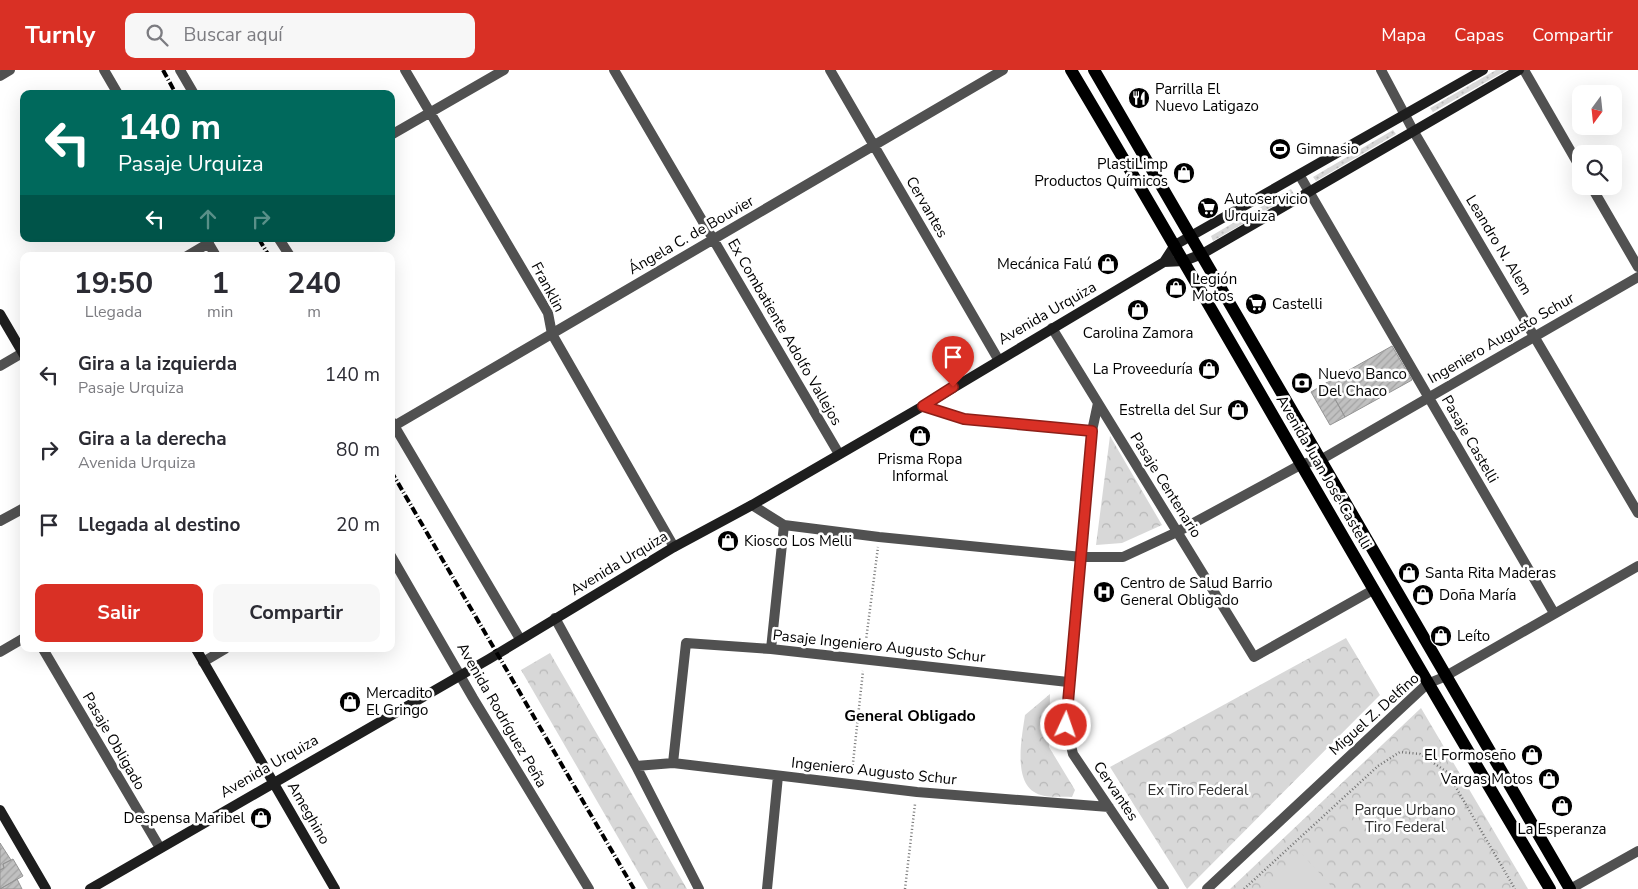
<!DOCTYPE html>
<html lang="es">
<meta charset="utf-8">
<style>
:root{--surface:#fff;--page:#f7f7f7;--text:#2b2b33;--muted:#7c7c81;--accent:#d93025}
body{margin:0;font-family:"Nunito Sans",sans-serif;background:var(--page);color:var(--text);height:100vh;display:flex;flex-direction:column;font-size:19px;white-space:nowrap}
*{box-sizing:border-box;margin:0}
p{font-size:16px;color:var(--muted)}
.icon{flex:none;width:28px;height:28px;fill:none;stroke:currentColor;stroke-width:2;stroke-linecap:round;stroke-linejoin:round}
.map{position:relative;flex:1;overflow:hidden}
.sheet{position:absolute;left:20px;top:182px;width:375px;height:400px;display:flex;flex-direction:column;background:var(--surface);border-radius:10px;box-shadow:0 5px 20px #0002}
.sheet>*{flex:none}
.hud{position:absolute;left:20px;top:20px;width:375px;height:152px;border-radius:10px;box-shadow:0 5px 20px #0002;background:#00695c;color:#fff;overflow:hidden}
.needle{width:32px;rotate:195deg}
.controls{position:absolute;left:1572px;top:15px;display:grid;gap:10px}
.controls a{display:grid;place-items:center;width:50px;height:50px;border-radius:10px;background:var(--surface);box-shadow:0 5px 20px #0002;font-size:25px}
.pin{position:absolute;display:grid;place-items:center;width:42px;height:42px;color:#fff;margin:-51px -21px;border-radius:50% 50% 50% 0;rotate:-45deg;box-shadow:0 0 5px #0007}
.pin .icon{rotate:45deg}
.me{position:absolute;width:55px;margin:-28px;rotate:3deg;stroke-linejoin:round;filter:drop-shadow(0 0 4px #0008)}
.turn{display:flex;align-items:center;gap:18px;height:105px;padding:0 15px;font-size:22px}
.turn .icon{width:65px;height:65px;stroke-width:2.5}
.turn b{display:block;font-size:35px;line-height:42px}
.lanes{display:flex;align-items:center;height:48px;padding:0 15px;background:#0003;justify-content:center;gap:25px;direction:ltr}
.lanes .off{opacity:.35}
.eta{display:flex;justify-content:space-evenly;align-items:center;height:85px;text-align:center}
.eta b{font-size:30px;font-weight:700;line-height:35px}
.cta{display:flex;gap:10px;margin-top:auto;padding:10px 15px}
.cta a{flex:1;height:58px;border-radius:10px;background:var(--accent);color:#fff;font-size:20px;font-weight:700;line-height:58px;text-align:center}
.cta a+a{background:var(--page);color:var(--text)}
ul{padding:0;list-style:none}
li{display:flex;align-items:center;gap:15px;height:75px;padding:0 15px}
li div{flex:1}
li b{display:block;font-size:19px}
li em{font-style:normal}
header{display:flex;align-items:center;gap:30px;box-sizing:border-box;height:70px;padding:0 25px;background:var(--accent);color:#fff}
header strong{font-size:24px}
nav{display:flex;gap:28px;margin-inline-start:auto;font-size:18px}
.search{width:350px;height:45px;background:var(--page);display:flex;align-items:center;gap:12px;box-sizing:border-box;padding:0 18px;border-radius:10px;color:var(--muted);font-size:19px}
.map>svg:first-child{display:block}
</style>
<header>
<strong>Turnly</strong>
<div class="search"><svg class="icon" aria-label="search" viewBox="0 0 24 24"><circle cx="10" cy="10" r="6"/><path d="M15 15l6 6"/></svg>Buscar aquí</div>
<nav><a>Mapa</a><a>Capas</a><a>Compartir</a></nav>
</header>
<div class="map">
<svg width="1638" height="819" viewBox="0 0 1638 819">
<defs>
<pattern id="grass-dots" width="8" height="8" patternUnits="userSpaceOnUse" patternTransform="scale(1.25)"><rect width="8" height="8" fill="#d8d8d8"/><path d="M2 2h.1M6 6h.1" fill="none" stroke="#b8b8b8" stroke-width="1.8" stroke-linecap="round"/></pattern>
<pattern id="park-crowns" width="20" height="18" patternUnits="userSpaceOnUse" patternTransform="scale(1.25)"><rect width="20" height="18" fill="#d8d8d8"/><path d="M2 6a3 3 0 1 1 6 0M12 15a3 3 0 1 1 6 0" fill="none" stroke="#b8b8b8"/></pattern>
<pattern id="building-hatch" width="6" height="6" patternUnits="userSpaceOnUse" patternTransform="scale(1.25)"><rect width="6" height="6" fill="#c0c0c0"/><path d="M-1 1l2-2M0 6l6-6M5 7l2-2" fill="none" stroke="#a3a3a3"/></pattern>
</defs>
<rect width="100%" height="100%" fill="#fff"/>
<path fill="url(#grass-dots)" d="M1496,0h11l-74,42 -3,-4z
M1393,60l3,4 -80,47 -3,-4z
M1291,119l3,5 -81,47 -2,-5z"/>
<path fill="url(#park-crowns)" d="M1110,366l52,89 -40,18 -26,2z
M1346,568l34,57 -193,194 -77,-122z
M550,583l137,236h-39l-127,-219z
M1050,624l-1,53 26,43 -3,7c-10,-1 -22,1 -31,-2 -30,-8 -19,-58 -16,-80z
M1421,638l107,181h-298z"/>
<path fill="#d8d8d8" d="M1301,783l33,36h-73z"/>
<path fill="url(#building-hatch)" stroke="#959595" d="M1392,276l20,34 -67,37 -19,-34z
M1326,313l19,34 -15,8 -19,-33z
M0,773l11,17 -8,4 1,4 -4,2z
M13,789l10,17 -23,13v-19l4,-2 -1,-4z
M17,809l5,10h-22z"/>
<g fill="none" stroke-linecap="round" stroke-linejoin="round">
<path stroke="#737373" stroke-width="2.5" stroke-dasharray="1 2.5" stroke-linecap="butt" d="M865,578l13,-101
M852,702l11,-101
M905,819l10,-85
M1244,819l134,-123 22,-14 20,2 27,18 68,117"/>
<path stroke="#515151" stroke-width="10" d="M104,0l14,24
M180,0l14,24
M405,0l143,243 4,21 122,213
M614,0l225,384
M830,0l168,289
M1381,0l33,62 224,381
M1524,0l57,99
M0,6l10,-6
M391,65l113,-65
M1300,106l254,437
M1591,116l47,81
M206,169l10,17
M279,169l11,17
M187,186l22,-13
M1052,258l202,329 119,-67
M0,296l24,-14
M1098,333l-6,28 -26,294 7,29 91,135
M923,336l41,13 128,12
M392,352l128,217
M394,356l609,-356
M752,435l32,20 95,12 203,20h41l54,-25 125,-68 20,-5 316,-182
M0,451l24,-13
M391,486l82,142 116,191
M555,548l81,148 63,123
M43,579l117,199
M771,579l13,-124
M0,582l24,-14
M203,592l22,-13
M673,693l13,-120 85,6 297,33
M636,696l37,-3 244,29 192,15
M767,819l11,-113
M1207,819l220,-205 17,-7 194,-111
M1570,819l68,-38"/>
<path stroke="#1e1e1e" stroke-width="10" d="M1164,192l20,-1 18,-7 317,-184
M0,244l24,41
M196,579l139,240
M0,740l46,79
M90,819l399,-230 185,-112 78,-42 171,-99 241,-144 11,-17 308,-175"/>
<path stroke="#000" stroke-width="12" d="M1071,0c162,272 316,548 479,819
M1094,0c160,272 315,547 476,819"/>
<path stroke="#000" stroke-width="4" stroke-dasharray="8 2.5 1 2.5" stroke-linecap="butt" d="M163,0l13,24
M259,169l10,17
M391,401l243,418"/>
</g>
<g fill="none" stroke-linecap="round" stroke-linejoin="round">
<g stroke="#8d1f18" stroke-width="12">
<path id="route" d="M953,317l-30,19 41,13 128,12 -26,294"/>
</g>
<use href="#route" stroke="#d93025" stroke-width="9"/>
</g>
<defs>
<g id="restaurant-disc" transform="scale(1.125)"><circle r="9.5" fill="#000" stroke="#fff"/><path d="M-5-6h1v4h1v-4h1v4h1v-4h1v5L-1.5 .5V6h-2V.5L-5-1ZM5-6V6H3V1.5H1.5Q1.5-4 5-6Z" fill="#fff"/></g>
<g id="stadium-disc" transform="scale(1.125)"><circle r="9.5" fill="#000" stroke="#fff"/><path d="M0-5a6.5 5 0 1 0 0 10a6.5 5 0 1 0 0-10ZM-3.5-1.8h7v3.6h-7Z" fill="#fff"/></g>
<g id="shop-disc" transform="scale(1.125)"><circle r="9.5" fill="#000" stroke="#fff"/><path d="M-5-2.5h2.3a2.7 3.5 0 0 1 5.4 0H5L5.5 6h-11ZM-1.5-2.5h3a1.5 2.3 0 0 0-3 0Z" fill="#fff"/></g>
<g id="supermarket-disc" transform="scale(1.125)"><circle r="9.5" fill="#000" stroke="#fff"/><path d="M-6-5.5h2.5l.6 2H6L4.5 2H-2.5L-4.4-4H-6ZM-1.5 3.2a1.3 1.3 0 1 0 .1 0ZM3 3.2a1.3 1.3 0 1 0 .1 0Z" fill="#fff"/></g>
<g id="bank-disc" transform="scale(1.125)"><circle r="9.5" fill="#000" stroke="#fff"/><path d="M-6-4H6V4H-6ZM0-2.3a2.3 2.3 0 1 0 0 4.6a2.3 2.3 0 1 0 0-4.6Z" fill="#fff"/></g>
<g id="hospital-disc" transform="scale(1.125)"><circle r="9.5" fill="#000" stroke="#fff"/><path d="M-5-5h3v3.5h4V-5h3V5h-3V1.5h-4V5h-3Z" fill="#fff"/></g>
</defs>
<g fill-rule="evenodd">
<use href="#restaurant-disc" x="1139" y="28"/>
<use href="#stadium-disc" x="1280" y="79"/>
<use href="#shop-disc" x="1184" y="103"/>
<use href="#supermarket-disc" x="1208" y="138"/>
<use href="#shop-disc" x="1108" y="194"/>
<use href="#shop-disc" x="1176" y="218"/>
<use href="#supermarket-disc" x="1256" y="234"/>
<use href="#shop-disc" x="1138" y="240"/>
<use href="#shop-disc" x="1209" y="299"/>
<use href="#bank-disc" x="1302" y="313"/>
<use href="#shop-disc" x="1238" y="340"/>
<use href="#shop-disc" x="920" y="366"/>
<use href="#shop-disc" x="728" y="471"/>
<use href="#shop-disc" x="1409" y="503"/>
<use href="#hospital-disc" x="1104" y="522"/>
<use href="#shop-disc" x="1423" y="525"/>
<use href="#shop-disc" x="1441" y="566"/>
<use href="#shop-disc" x="350" y="632"/>
<use href="#shop-disc" x="1532" y="685"/>
<use href="#shop-disc" x="1549" y="709"/>
<use href="#shop-disc" x="1562" y="736"/>
<use href="#shop-disc" x="261" y="748"/>
</g>
<g text-anchor="middle" stroke-width="5" stroke-linejoin="round" paint-order="stroke">
<g font-size="15" fill="#000" stroke="#fff" text-anchor="start">
<text x="1155" y="24">Parrilla El<tspan x="1155" dy="17">Nuevo Latigazo</tspan></text>
<text x="1296" y="84">Gimnasio</text>
<text x="1168" y="99" text-anchor="end">PlastiLimp<tspan x="1168" dy="17">Productos Químicos</tspan></text>
<text x="1224" y="134">Autoservicio<tspan x="1224" dy="17">Urquiza</tspan></text>
<text x="1092" y="199" text-anchor="end">Mecánica Falú</text>
<text x="1192" y="214">Legión<tspan x="1192" dy="17">Motos</tspan></text>
<text x="1272" y="239">Castelli</text>
<text x="1138" y="268" text-anchor="middle">Carolina Zamora</text>
<text x="1193" y="304" text-anchor="end">La Proveeduría</text>
<text x="1318" y="309">Nuevo Banco<tspan x="1318" dy="17">Del Chaco</tspan></text>
<text x="1222" y="345" text-anchor="end">Estrella del Sur</text>
<text x="920" y="394" text-anchor="middle">Prisma Ropa<tspan x="920" dy="17">Informal</tspan></text>
<text x="744" y="476">Kiosco Los Melli</text>
<text x="1425" y="508">Santa Rita Maderas</text>
<text x="1120" y="518">Centro de Salud Barrio<tspan x="1120" dy="17">General Obligado</tspan></text>
<text x="1439" y="530">Doña María</text>
<text x="1457" y="571">Leíto</text>
<text x="366" y="628">Mercadito<tspan x="366" dy="17">El Gringo</tspan></text>
<text x="1516" y="690" text-anchor="end">El Formoseño</text>
<text x="1533" y="714" text-anchor="end">Vargas Motos</text>
<text x="245" y="753" text-anchor="end">Despensa Maribel</text>
<text x="1562" y="764" text-anchor="middle">La Esperanza</text>
</g>
<g font-size="15" fill="#000" stroke="#fff">
<text transform="translate(927 137) rotate(60)" y="5">Cervantes</text>
<text transform="translate(691 165) rotate(-30)" y="5">Ángela C. de Bouvier</text>
<text transform="translate(1499 175) rotate(59)" y="5">Leandro N. Alem</text>
<text transform="translate(548 217) rotate(62)" y="5">Franklin</text>
<text transform="translate(1047 243) rotate(-30)" y="5">Avenida Urquiza</text>
<text transform="translate(785 262) rotate(60)" y="5">Ex Combatiente Adolfo Vallejos</text>
<text transform="translate(1501 268) rotate(-30)" y="5">Ingeniero Augusto Schur</text>
<text transform="translate(1470 369) rotate(60)" y="5">Pasaje Castelli</text>
<text transform="translate(1324 402) rotate(60)" y="5">Avenida Juan José Castelli</text>
<text transform="translate(1166 415) rotate(58)" y="5">Pasaje Centenario</text>
<text transform="translate(619 493) rotate(-31)" y="5">Avenida Urquiza</text>
<text transform="translate(879 576) rotate(6)" y="5">Pasaje Ingeniero Augusto Schur</text>
<text transform="translate(1374 644) rotate(-42)" y="5">Miguel Z. Delfino</text>
<text transform="translate(502 645) rotate(60)" y="5">Avenida Rodríguez Peña</text>
<text transform="translate(114 671) rotate(60)" y="5">Pasaje Obligado</text>
<text transform="translate(269 696) rotate(-30)" y="5">Avenida Urquiza</text>
<text transform="translate(874 701) rotate(6)" y="5">Ingeniero Augusto Schur</text>
<text transform="translate(1116 721) rotate(56)" y="5">Cervantes</text>
<text transform="translate(309 743) rotate(60)" y="5">Ameghino</text>
</g>
<g font-size="15" fill="#2f2f2f" stroke="#fff">
<text x="1198" y="725">Ex Tiro Federal</text>
<text x="1405" y="745">Parque Urbano<tspan x="1405" dy="17">Tiro Federal</tspan></text>
</g>
<g font-size="16" font-weight="bold" fill="#000" stroke="#fff">
<text x="910" y="651">General Obligado</text>
</g>
</g>
</svg>
<div class="controls">
<a><svg class="needle" viewBox="-14 -14 28 28"><path d="M0-13l5 13h-10z" fill="#e53935"/><path d="M0 13l5-13h-10z" fill="#7c7c81"/></svg></a>
<a><svg class="icon" aria-label="search" viewBox="0 0 24 24"><circle cx="10" cy="10" r="6"/><path d="M15 15l6 6"/></svg></a>
</div>
<div class="pin" style="left:953px;top:317px;background:#d93025"><svg class="icon" aria-label="arrive" viewBox="0 0 24 24"><path d="M6 21V4h12l-3 4 3 4H6"/></svg></div>
<svg class="me" style="left:1066px;top:655px" viewBox="-20 -20 40 40"><circle r="17" fill="#d93025" stroke="#fff" stroke-width="3"/><path d="M0-11L8 9 0 5-8 9z" fill="#fff"/></svg>
<div class="hud">
<div class="turn"><svg class="icon" aria-label="left" viewBox="0 0 24 24"><path d="M17 20v-9H6M10 6l-5 5 5 5"/></svg><div><b>140 m</b>Pasaje Urquiza</div></div>
<div class="lanes"><svg class="icon" aria-label="left" viewBox="0 0 24 24"><path d="M17 20v-9H6M10 6l-5 5 5 5"/></svg><svg class="icon off" aria-label="ahead" viewBox="0 0 24 24"><path d="M12 20V5M6 11l6-6 6 6"/></svg><svg class="icon off" aria-label="right" viewBox="0 0 24 24"><path d="M7 20v-9h11M14 6l5 5-5 5"/></svg></div>
</div>
<section class="sheet">
<div class="eta">
<div><b>19:50</b><p>Llegada</p></div>
<div><b>1</b><p>min</p></div>
<div><b>240</b><p>m</p></div>
</div>
<ul>
<li><svg class="icon" aria-label="left" viewBox="0 0 24 24"><path d="M17 20v-9H6M10 6l-5 5 5 5"/></svg><div><b>Gira a la izquierda</b><p>Pasaje Urquiza</p></div><em>140 m</em></li>
<li><svg class="icon" aria-label="right" viewBox="0 0 24 24"><path d="M7 20v-9h11M14 6l5 5-5 5"/></svg><div><b>Gira a la derecha</b><p>Avenida Urquiza</p></div><em>80 m</em></li>
<li><svg class="icon" aria-label="arrive" viewBox="0 0 24 24"><path d="M6 21V4h12l-3 4 3 4H6"/></svg><div><b>Llegada al destino</b></div><em>20 m</em></li>
</ul>
<div class="cta"><a>Salir</a><a>Compartir</a></div>
</section>
</div>
